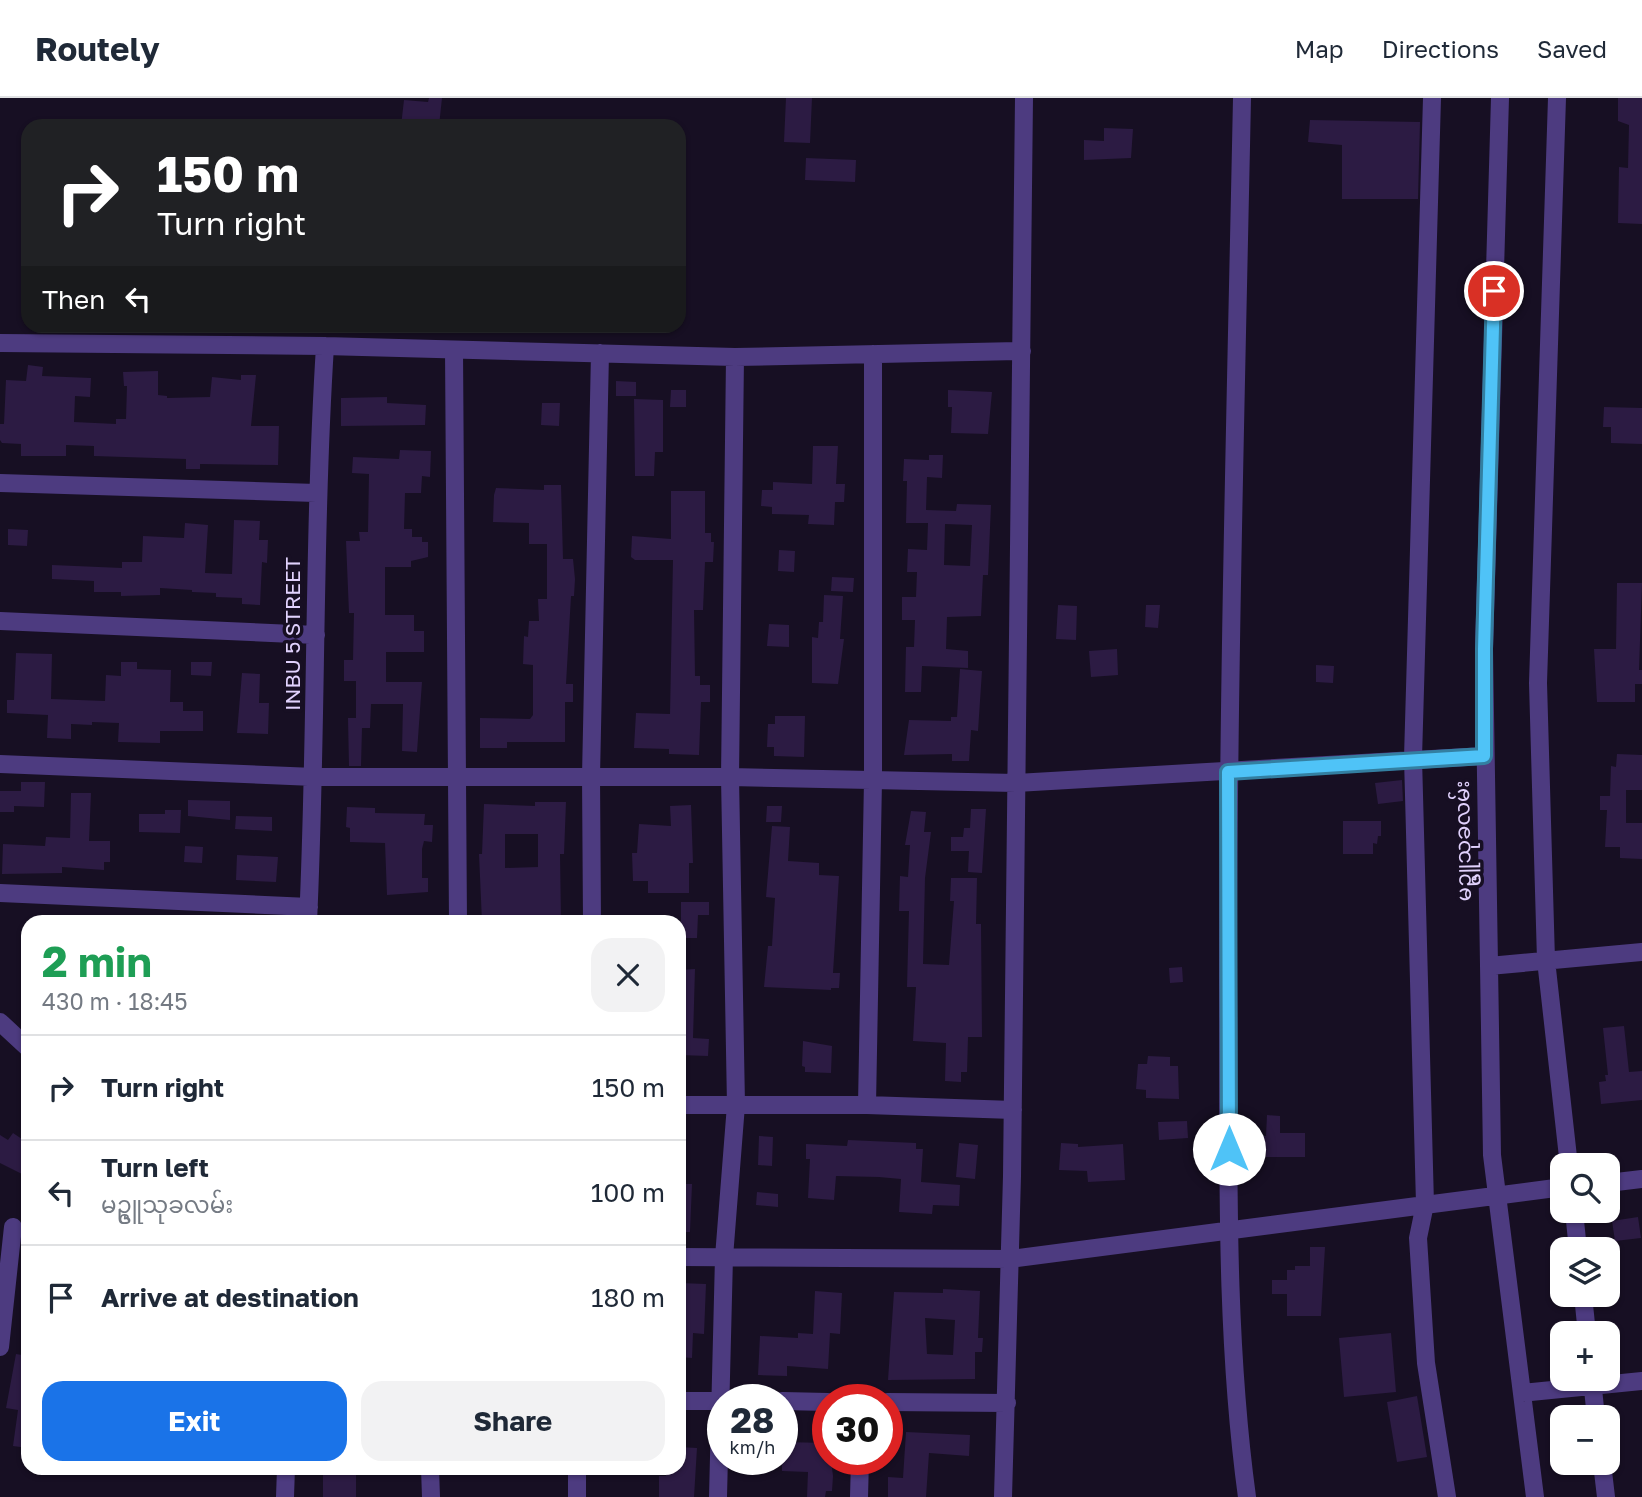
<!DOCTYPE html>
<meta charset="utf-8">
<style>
:root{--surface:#fff;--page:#f2f2f3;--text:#1f2937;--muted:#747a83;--line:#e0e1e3;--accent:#1a73e8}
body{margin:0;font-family:"Golos Text","Noto Sans Myanmar",sans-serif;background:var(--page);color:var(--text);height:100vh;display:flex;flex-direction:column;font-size:26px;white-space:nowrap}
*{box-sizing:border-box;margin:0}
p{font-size:23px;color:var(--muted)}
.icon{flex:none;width:38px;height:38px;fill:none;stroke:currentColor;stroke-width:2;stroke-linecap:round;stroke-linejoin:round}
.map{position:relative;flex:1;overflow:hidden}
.drawer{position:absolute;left:21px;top:817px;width:665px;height:560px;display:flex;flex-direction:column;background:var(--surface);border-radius:21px;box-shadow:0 2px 5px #0004}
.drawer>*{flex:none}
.hud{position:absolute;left:21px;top:21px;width:665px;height:214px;border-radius:21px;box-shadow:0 2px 5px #0004;background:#202124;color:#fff;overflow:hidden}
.controls{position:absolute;left:1550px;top:1055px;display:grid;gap:14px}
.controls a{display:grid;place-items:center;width:70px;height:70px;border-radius:14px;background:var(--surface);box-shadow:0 2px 5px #0004;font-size:35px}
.speed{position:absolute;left:707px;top:1286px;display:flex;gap:14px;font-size:35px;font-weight:700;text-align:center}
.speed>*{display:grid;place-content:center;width:91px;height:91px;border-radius:50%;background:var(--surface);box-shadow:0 2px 5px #0004;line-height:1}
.speed small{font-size:18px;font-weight:400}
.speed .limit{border:10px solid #d22;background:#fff;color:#111}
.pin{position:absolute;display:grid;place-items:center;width:60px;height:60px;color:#fff;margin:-30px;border:4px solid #fff;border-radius:50%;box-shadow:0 2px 7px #0007}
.me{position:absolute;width:77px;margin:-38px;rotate:0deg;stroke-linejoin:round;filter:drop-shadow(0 0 5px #0008)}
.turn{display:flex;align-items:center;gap:24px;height:147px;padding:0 21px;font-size:32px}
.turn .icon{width:91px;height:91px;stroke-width:2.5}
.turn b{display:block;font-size:49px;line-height:60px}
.then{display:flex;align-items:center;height:66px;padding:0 21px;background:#0003;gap:14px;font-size:26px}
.round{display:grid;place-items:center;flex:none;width:74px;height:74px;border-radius:21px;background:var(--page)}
.summary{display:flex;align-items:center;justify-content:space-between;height:119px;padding:0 21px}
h1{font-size:42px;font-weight:700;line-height:52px;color:#1e9e55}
.primary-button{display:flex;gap:14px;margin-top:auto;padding:14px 21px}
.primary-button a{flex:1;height:80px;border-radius:21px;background:var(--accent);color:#fff;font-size:28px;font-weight:700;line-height:80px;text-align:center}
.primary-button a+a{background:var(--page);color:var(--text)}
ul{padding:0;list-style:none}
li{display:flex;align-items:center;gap:21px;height:105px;padding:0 21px;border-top:2px solid var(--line)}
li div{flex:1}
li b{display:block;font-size:26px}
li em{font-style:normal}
header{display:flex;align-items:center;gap:42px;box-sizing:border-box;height:98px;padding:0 35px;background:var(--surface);border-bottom:2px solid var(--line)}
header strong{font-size:33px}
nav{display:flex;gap:38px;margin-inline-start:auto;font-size:24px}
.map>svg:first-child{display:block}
</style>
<header>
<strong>Routely</strong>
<nav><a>Map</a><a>Directions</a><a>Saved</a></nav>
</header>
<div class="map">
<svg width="1642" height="1399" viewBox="0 0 1642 1399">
<rect width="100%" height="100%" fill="#170f23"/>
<path fill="#2c1b43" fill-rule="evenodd" d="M429,0h13l-3,28h-38l3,-26 24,2z
M786,0h26l-2,45 -26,-1z
M1618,0h24v126l-24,-1 1,-56 9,1 1,-43 -11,-4z
M1310,22l110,2 -2,77h-76v-54l-34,-3z
M1104,30l29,1 -2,29 -47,2v-20l20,1z
M806,60l50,2 -1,22 -50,-2z
M28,267l15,2 -1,9 49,2 -1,19 -15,-1 -1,26 42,2v-5h10l1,-33h-3l-1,-14 35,-1v24l9,1v2l43,-1 2,-20 29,3v-5h15l-5,51h28l-1,39 -78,-1v5h-14v-10l-92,-3v-10l-28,-1v11h-45v-12l-19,-1 -2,-3v-16h4l2,-44 20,1z
M616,283l20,1v14h-20z
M671,292h15v17h-16z
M948,292l44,2 -4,42 -37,-1 1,-26h-4z
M387,299v6l39,2 -1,20 -84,1v-28z
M634,301l29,1v52h-8l-1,24h-19z
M542,305h18l-1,23 -18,-1z
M1604,309l38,1v36l-31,-1v-16h-8z
M813,348h25l-2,38h9l-1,18h-9l-1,23 -26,-1 1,-9 -37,-1v-7l-11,-1 1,-16h11v-8l39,2z
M400,352l31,1 -1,26 -8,-1 -1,17h-16l-1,36h8v8h10v5h6v15l-17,4v6h-26v48h29v16h10v21h-38v30h36l-5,70 -15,-1 1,-47h-32l-1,24h-8l-1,38h-12l-1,-48h8v-37h-12v-21h9l1,-47h-5l-3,-72h14l-1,-9h9l1,-58 -17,-1 1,-16 46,2z
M929,357h14l-1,23 -15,-1 -1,33 30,1 1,-7 34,1 -3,70h-5l-2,41 -34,1 -1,32 22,2v17l-46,-2 -1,26h-16l1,-45h8l1,-27h-13v-23h14l1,-25h-10l1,-23 19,1 1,-27h-22l1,-42h-4l1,-22 25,1zM945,426l27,1 -2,41 -26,-1z
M544,387h17l2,74h10l2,20 -1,17h-3l-5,88h7v18h-8v40h-58v6h-27v-30l50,1 3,-4v-50l-10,-1 1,-28 4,1 1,-16h10l-1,-22h9v-55h-18v-21l-36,-1 1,-27 2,-7 48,2z
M671,393h34v42h6v9h3l-1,20h-8l-2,48h-9l1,66h5v9h10v17h-9l-2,53 -30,-1v-5l-35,-1 2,-35 34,1 3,-154h-38l-4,-3 1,-21 39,3z
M234,422l26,1 -1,19h9l-1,23 -5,-1 -2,43 -18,-1v-6l-26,-1v-4l-24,-1v-2l-32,-2v7l-39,1v-4h-27v-11l-42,-2v-14l70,3v-6h20l1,-26 41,2 1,-15 23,2 -3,48 27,1z
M8,431l20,1 -1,16 -19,-1z
M779,452l16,1 -1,21 -16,-1z
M832,479l22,1 -1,14 -22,-1z
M1617,485h25l-3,87h3v14h-7v18h-38l-3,-53h22z
M824,497l19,1 -3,43h4l-6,45 -26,-1v-46l6,1 1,-16h4z
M1058,507l19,1 -1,34 -20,-1z
M1146,507h14l-2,23 -13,-1z
M769,526l20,1v22l-22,-1z
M1117,551l1,26 -27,2 -2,-26z
M16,555l36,1 -1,45 54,2 1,-26 15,1v-14h16v7l34,1 -1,32h13v9h20v20h-43v12l-42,-1 1,-19 -27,-1v3l-21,-1v15l-24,-1 1,-23 -41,-2v-13h7z
M191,564h21l-1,14 -20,-1z
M1316,567l18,1 -1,17 -17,-1z
M960,571l22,2 -4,60 -7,-1 -2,31h-17v-7l-48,1 5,-35 42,1v-4h6z
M242,575l18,1 -1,29h10l-1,31 -31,-1z
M775,618h30l-1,41 -30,-1v-9h-7l1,-23h7z
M1617,656l25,1v35h-16v33h16v36l-22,-1v-11h-15l2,-37h-7v-14h10l1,-30 5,1z
M1402,682l1,21 -25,3 -3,-21z
M21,684h24l-1,25 -30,-1v6h-14v-21h21z
M71,695h20l-2,48h21v21h-6v8l-42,-3v6l-60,1 1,-30 42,2 1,-9 24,1z
M188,702l42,1v19l-42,-4z
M535,704h31l-2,52h-4l1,68h-79l-3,-68h3l2,-50 51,2zM505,736h33v33l-33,1z
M691,707l2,58h-4v30h-41v-12h-15l-1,-28h5l2,-29 32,2 -1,-20z
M767,708h15l-1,16h-15z
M347,709l28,1v5l50,1 -1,11h9l-1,17 -8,-1 -2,8v29h6v14l-41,3 -2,-52 -35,-1v-14l-4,-1z
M971,711h15l-4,64 -14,-1 1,-21h-18v-14h12l1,-9h6z
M165,712h16l-1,23 -41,-1v-18h26z
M911,713l15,1 -2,20h7l-6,46 -2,86 26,1 5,-64h-4l1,-23h26l-1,46h5l1,113h-14l-1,35h-6v10l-16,-1 1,-38 -33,-2 3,-54h-9l2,-76h-10l1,-35 8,1 2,-32h-5z
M236,718l36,1v14l-37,-2z
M1343,723h38v15h-3l-1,8 -4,-1v11h-30z
M772,728l18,1 -2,34 31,2v12l20,1 -6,97h7l-1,15h-8v2l-67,-3 4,-41h4l3,-48 -9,-1z
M185,748l18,1 -1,16 -18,-1z
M237,757l41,2 -2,25 -40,-2z
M681,804h28v13h-11l-1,23h-16z
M1182,869l1,15 -13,1 -1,-15z
M695,871l-2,69 16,1 -1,17 -29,-1v-85z
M1624,928l5,46 13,-1v29l-41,4 -2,-22 7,-1 -1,-6h3l-5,-47z
M803,943l29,5 -1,27 -26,-1v-5l-3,-1z
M1148,958l22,1v9h8l1,33 -33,-1v-8l-10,-1 2,-25h9z
M1267,1017l13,1v17h25v24h-39v-6h-5l-1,-15h6z
M1187,1023l1,17 -29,2 -1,-18z
M13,1035l15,10v34l-28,-14v-28l8,5z
M759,1038l14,1 -1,29 -14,-1z
M848,1042l68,3v6h7l-2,33 39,3 -1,21 -26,-1 -1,9 -33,-2 2,-33 -22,-2 -43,-1 -2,24 -26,-2 2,-39h-4v-15l41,2z
M959,1045l19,2 -3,34 -19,-2z
M1061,1045l17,1v3l45,-3 2,36 -37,2 -1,-11 -28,-1z
M679,1086h13l-2,48h-11z
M757,1094l21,2v13l-22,-2z
M1638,1119l3,21 -26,3 -3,-20z
M1310,1149h15l-4,69h-34v-22h-15v-14h15v-10h8v-4h15z
M679,1185l27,1 -2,50 -11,-1 -1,25 -13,-1z
M943,1191l37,2 -2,47h5l-1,14h-7v27l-87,1 6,-88 49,1zM925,1220l30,2 -2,35 -26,-1z
M815,1193l27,2 -2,41 -10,-1 -2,36 -41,-3v10l-29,-1 2,-39 38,2v-5l15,1z
M1391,1235l5,59 -52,5 -5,-59z
M16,1256l12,2v92l-15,-2 5,-36 -12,-2z
M1417,1298l10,61 -30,5 -10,-60z
M906,1334l64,3 -1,21 -40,-3 -3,44h-38v-20l15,1z
M782,1344l46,1v17h3l2,16 -1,15h-6l-1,6h-18l1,-25 -26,-1z
M679,1349l18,1 -3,49h-35v-21h7v-8h13z
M323,1372h33v27h-33z"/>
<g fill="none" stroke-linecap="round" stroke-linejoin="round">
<path stroke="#4d3b80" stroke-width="18" d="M1242,0c-6,295 -14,591 -14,886 1,171 -4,344 19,513
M1432,0l-19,660 12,446 -7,34 8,125 21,134
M1500,0l-16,551 8,506 43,342
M1557,0l-19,585 8,277 23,206
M0,245l325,3 410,11 287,-6
M454,252l4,572
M0,385l316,10
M0,523l316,14
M0,666l314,13h416l286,6 468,-27
M0,795l309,14
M308,824c9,-192 5,-384 17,-576
M592,824l-1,-146 9,-423
M1489,868l153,-14
M0,924l28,26
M679,1007h188l146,5
M867,1007l6,-325v-426
M1608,1085l34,-4
M1574,1113l4,39
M679,1159l331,2 553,-72
M1583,1197l4,39
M0,1249l13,-120
M1592,1281l4,39
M1522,1295l120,-12
M679,1303h44
M782,1303l46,1
M887,1304l120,1
M1602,1365l4,34
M430,1370l1,29
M285,1399l1,-29
M577,1399v-29
M718,1399l6,-240 12,-152 -6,-328 5,-420
M859,1399l1,-37
M1003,1399l9,-321 12,-1078"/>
</g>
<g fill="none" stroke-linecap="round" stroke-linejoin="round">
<g stroke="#337fa1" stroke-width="18">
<path id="route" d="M1229,1051l-1,-377 256,-16v-107l10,-358"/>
</g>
<use href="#route" stroke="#4fc3f7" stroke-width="12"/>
</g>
<g text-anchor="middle" stroke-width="7" stroke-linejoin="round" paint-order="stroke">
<g font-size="21" fill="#e1d2fd" stroke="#170f23">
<text transform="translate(293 536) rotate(-90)" y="7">INBU 5 STREET</text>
<text transform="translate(1463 743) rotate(-91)" y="7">မဥ္ဇူသုခလမ်း</text>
</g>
</g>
</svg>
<div class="controls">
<a><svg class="icon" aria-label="search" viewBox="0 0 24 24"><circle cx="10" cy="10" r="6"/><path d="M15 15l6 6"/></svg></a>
<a><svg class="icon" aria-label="layers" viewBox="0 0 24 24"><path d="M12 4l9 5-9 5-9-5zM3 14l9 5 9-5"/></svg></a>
<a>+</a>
<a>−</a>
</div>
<div class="speed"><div>28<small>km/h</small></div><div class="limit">30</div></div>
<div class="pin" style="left:1494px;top:193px;background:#d93025"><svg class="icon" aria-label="arrive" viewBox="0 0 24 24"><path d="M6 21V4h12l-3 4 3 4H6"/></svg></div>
<svg class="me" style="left:1229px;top:1051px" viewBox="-20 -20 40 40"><circle r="19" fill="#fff"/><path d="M0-13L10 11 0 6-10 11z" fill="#4fc3f7"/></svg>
<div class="hud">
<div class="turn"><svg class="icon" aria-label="right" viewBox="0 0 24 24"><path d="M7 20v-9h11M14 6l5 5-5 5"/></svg><div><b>150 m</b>Turn right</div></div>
<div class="then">Then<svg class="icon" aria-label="left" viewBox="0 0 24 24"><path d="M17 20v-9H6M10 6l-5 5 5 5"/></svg></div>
</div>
<section class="drawer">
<div class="summary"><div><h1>2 min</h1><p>430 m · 18:45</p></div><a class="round"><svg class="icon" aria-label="close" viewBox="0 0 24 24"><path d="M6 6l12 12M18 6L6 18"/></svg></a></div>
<ul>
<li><svg class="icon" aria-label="right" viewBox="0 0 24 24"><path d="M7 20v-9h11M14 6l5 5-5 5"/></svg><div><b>Turn right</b></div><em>150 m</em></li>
<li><svg class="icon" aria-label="left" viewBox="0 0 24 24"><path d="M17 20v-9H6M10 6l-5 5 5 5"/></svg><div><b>Turn left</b><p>မဥ္ဇူသုခလမ်း</p></div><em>100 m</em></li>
<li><svg class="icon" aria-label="arrive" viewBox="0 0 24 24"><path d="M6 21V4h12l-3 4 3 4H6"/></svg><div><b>Arrive at destination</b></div><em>180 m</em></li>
</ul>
<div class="primary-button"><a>Exit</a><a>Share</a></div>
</section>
</div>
